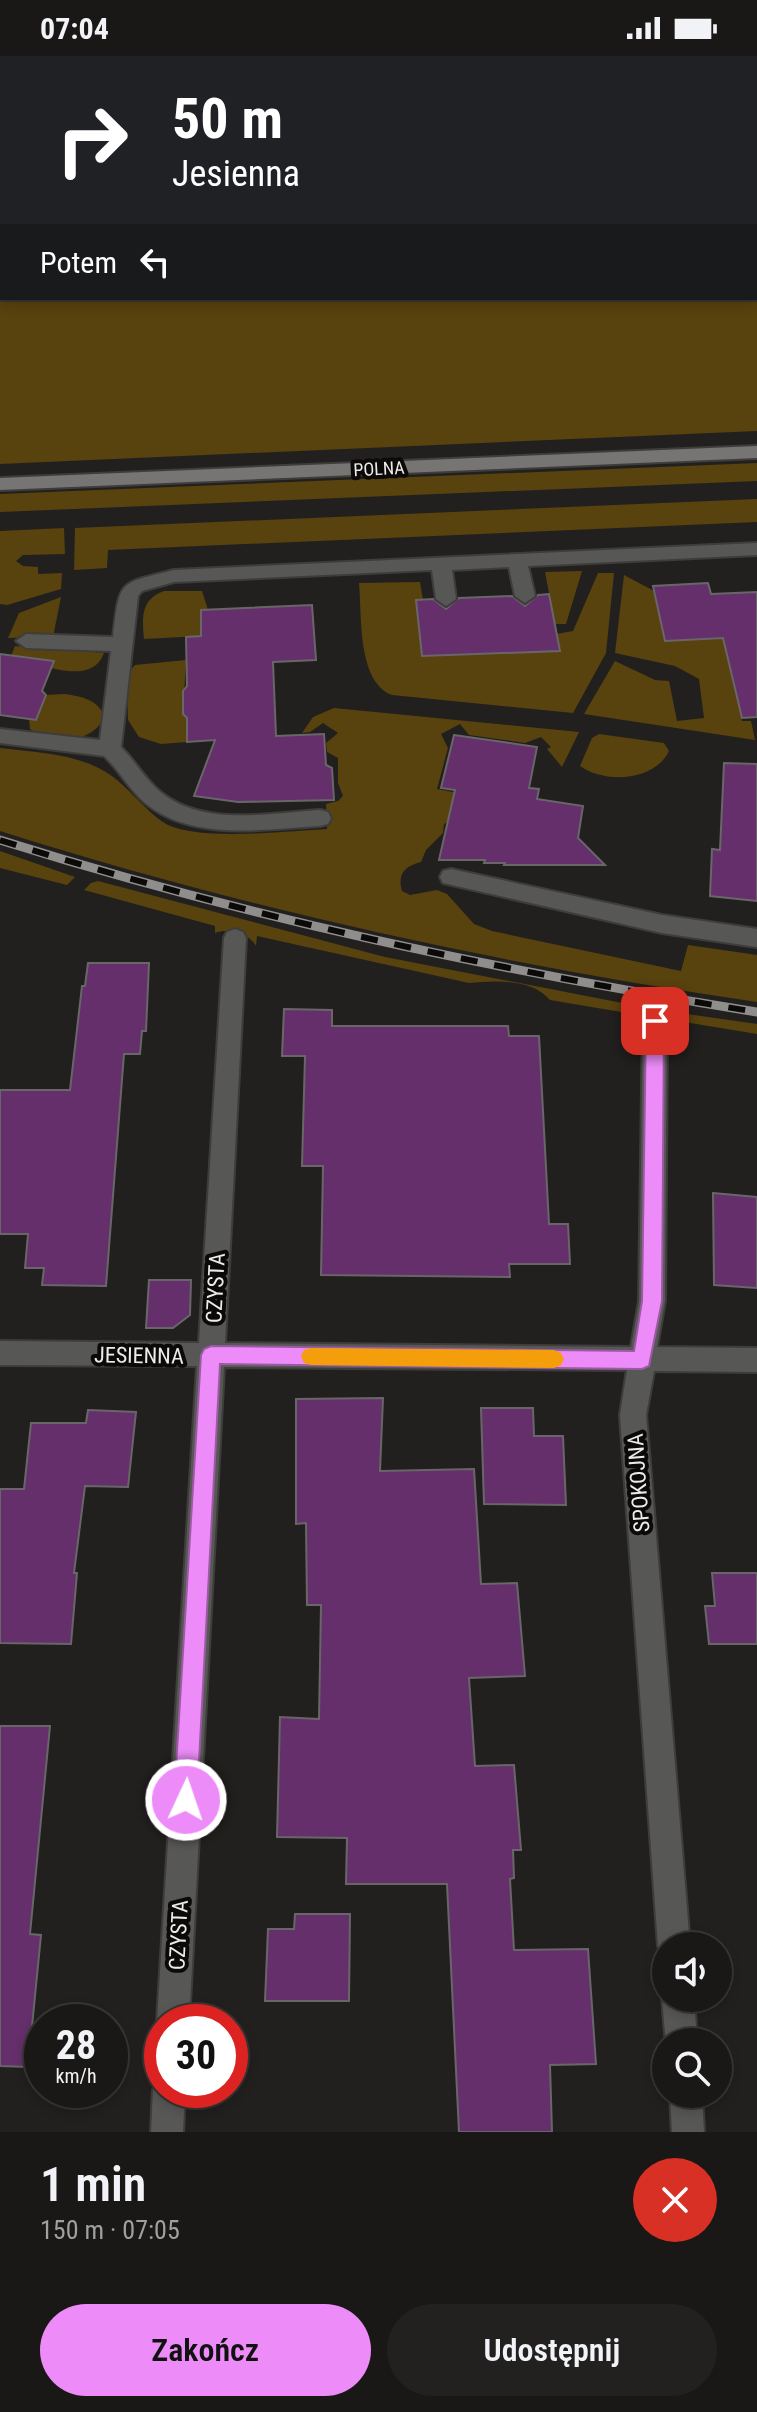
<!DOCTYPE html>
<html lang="pl">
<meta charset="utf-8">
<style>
:root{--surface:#1a1816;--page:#23211f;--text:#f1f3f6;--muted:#9fa0a1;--line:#383735;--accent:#ed8cf9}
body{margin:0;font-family:"Roboto Condensed",sans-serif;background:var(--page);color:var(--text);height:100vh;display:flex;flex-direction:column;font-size:30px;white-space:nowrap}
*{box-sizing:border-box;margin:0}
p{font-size:26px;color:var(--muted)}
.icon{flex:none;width:44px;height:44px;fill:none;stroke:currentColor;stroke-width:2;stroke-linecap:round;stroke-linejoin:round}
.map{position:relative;height:2076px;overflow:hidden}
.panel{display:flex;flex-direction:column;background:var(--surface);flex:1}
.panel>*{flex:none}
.guide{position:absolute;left:0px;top:0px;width:758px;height:244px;box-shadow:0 4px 12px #0003,0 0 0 2px var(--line);background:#202124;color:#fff;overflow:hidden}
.tools{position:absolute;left:652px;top:1876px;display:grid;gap:16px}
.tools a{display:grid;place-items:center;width:80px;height:80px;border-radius:50%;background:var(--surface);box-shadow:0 4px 12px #0003,0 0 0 2px var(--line);font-size:40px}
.speed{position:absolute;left:24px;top:1948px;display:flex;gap:16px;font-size:40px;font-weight:700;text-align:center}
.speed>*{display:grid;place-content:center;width:104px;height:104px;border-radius:50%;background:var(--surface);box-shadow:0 4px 12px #0003,0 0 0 2px var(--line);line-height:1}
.speed small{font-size:20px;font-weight:400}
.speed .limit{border:12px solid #d22;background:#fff;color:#111}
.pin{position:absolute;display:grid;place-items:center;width:68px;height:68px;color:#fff;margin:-34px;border-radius:16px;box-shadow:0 4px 12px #0006}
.me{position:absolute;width:88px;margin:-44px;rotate:3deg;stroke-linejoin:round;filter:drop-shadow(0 0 6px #0008)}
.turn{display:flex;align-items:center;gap:28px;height:168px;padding:0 40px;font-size:36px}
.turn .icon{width:104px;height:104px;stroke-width:2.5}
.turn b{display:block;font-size:56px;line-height:68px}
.then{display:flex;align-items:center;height:76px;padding:0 40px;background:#0003;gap:16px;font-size:30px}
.round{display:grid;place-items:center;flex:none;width:84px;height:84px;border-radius:42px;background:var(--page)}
.overview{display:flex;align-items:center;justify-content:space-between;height:136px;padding:0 40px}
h1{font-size:48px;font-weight:600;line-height:60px}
.primary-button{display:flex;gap:16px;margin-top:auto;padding:16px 40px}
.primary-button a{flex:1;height:92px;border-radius:48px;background:var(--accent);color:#111;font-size:32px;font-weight:600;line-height:92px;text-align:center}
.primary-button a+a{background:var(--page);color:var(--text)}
.status{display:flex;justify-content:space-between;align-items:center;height:56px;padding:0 40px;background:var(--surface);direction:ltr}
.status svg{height:22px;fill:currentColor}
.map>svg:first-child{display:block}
</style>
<div class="status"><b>07:04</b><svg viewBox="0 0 49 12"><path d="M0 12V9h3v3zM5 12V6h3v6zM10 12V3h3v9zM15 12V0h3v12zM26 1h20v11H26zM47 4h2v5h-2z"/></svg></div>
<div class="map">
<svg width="757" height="2076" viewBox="0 0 757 2076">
<rect width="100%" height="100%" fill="#22201e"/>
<path fill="#58420e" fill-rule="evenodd" d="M0,0h757v375l-757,33zM2,2h754v240h-754z
M757,407v18l-757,31v-18z
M757,443v23l-649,28 -1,18 -33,2 1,-42z
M64,472l1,26 -42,1 -7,6 7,5 15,1v7l24,-1 -1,16 -54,16 -7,-1v-73z
M582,515l-16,53h-11l-10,-52z
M598,517h16l-8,80 -33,60 -181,-18c-35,-13 -30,-80 -33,-112l61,-1 3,18 -6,5 4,46 9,5 122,-5 7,-5 -3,-12 17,-3z
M624,519l30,16 19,50 49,-5 3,10 4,1 13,74h9l4,19 -171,-26 31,-53 40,19 14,1 8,40 27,-3 -5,-39 -24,-13 -60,-13z
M164,535h38l6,19 -7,5v21l-57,3c-2,-22 -3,-40 20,-48z
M61,541l-8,40 -45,1 11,-25z
M15,590l89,7c-13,36 -68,9 -93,3z
M186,604l-3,54 4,4v24l-26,2 -22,-7 -11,-17 -1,-46 8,-9z
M65,638c18,3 31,5 40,22 -12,28 -52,29 -75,13l-1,-10 17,-24z
M334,652l245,24 -17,35 -15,-18 4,-2 -10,-10 -16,6 -56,-8 -9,-11 -19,10 7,14 -11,41 21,4 -6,27 -8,4 -1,9 -17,17 -5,12c-16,4 -24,12 -19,29l8,4 27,-5 10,4 27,30 18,7 189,40 7,-26 69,10v47c-255,-37 -511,-93 -757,-171v-83c40,5 84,5 117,32 15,12 35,37 51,45 34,16 120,6 159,4l-1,-25 12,-3 5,-5 -5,-13v-25l-11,-6 -1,-9 12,-10 -15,-10 -13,9 -8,1 11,-16z
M599,678l65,9 5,8c-14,30 -64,33 -89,15l12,-28z
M0,795l75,26 -8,8 -67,-17z
M98,825l287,76 258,50 5,7 -15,10v-10l-83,-14c-19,-22 -56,-19 -81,-17l-212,-47 -1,10c-7,-13 -28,-18 -41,-13v-7l-131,-36 7,-7z
M659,954l98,14v10l-79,-13v16l-6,-14 -14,-4z"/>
<path fill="#642f6b" stroke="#686668" stroke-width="2" d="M708,527l3,11 46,-2v125l-15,1 -19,-80 -58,3 -12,-55z
M549,538l11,57 -138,5 -6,-56 17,-1 13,10 13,-11 53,-2 13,10 13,-11z
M312,549l4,55 -43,2 3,74 48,-2 2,31 6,3 2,32 -96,2 -44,-6 21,-56 -28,2v-24l-4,-4v-23l4,-5 -1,-49 15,-1v-26z
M0,598l54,7 -12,30 4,4 -10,25 -36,-5z
M454,679l83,12 -8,41 10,1 -2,10 46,7 -5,32 27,27h-101l1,-2h-21l1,-3h-46l16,-70 -14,-2z
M724,707l33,1v137l-47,-5 2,-47 8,1z
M88,907h61l-3,68h-4l-2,23h-16l-18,232 -64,-1 2,-17h-19l3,-34h-28v-144h70l12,-104h3z
M284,953l48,1v16h176l1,10h30l10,188h19l2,40h-61l1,13 -189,-2 2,-109h-21l3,-110h-23z
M713,1137l44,4v91l-43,-3z
M149,1224h42l-1,35 -17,13h-27z
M383,1342l-3,73 94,-2 7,115 36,-1 8,93 -56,2 6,88 39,-1 7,85h-8l1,28 -4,1 4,71 74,-1 8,115 -46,1 2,67h-93l-12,-248h-101l1,-46 -70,-1 3,-120 39,2 2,-114h-14l-1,-82 -10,1v-125z
M481,1352h52l1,28h29l3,69 -82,-1z
M88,1354l48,2 -8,75 -43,-1 -11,87h3l-6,71 -71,-1v-154h24l7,-66h55z
M712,1517h45v71h-48l-4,-38h10z
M0,1670h50l-20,208 11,1 -13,132 -28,-1z
M295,1858h55l-1,87h-84l3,-72h26z"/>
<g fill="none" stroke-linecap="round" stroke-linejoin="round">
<g stroke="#3e3d3b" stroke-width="4">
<path id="street" d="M757,487v12l-229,11 7,30 -10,7 -10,-7 -6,-29 -57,3 4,29 -10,7 -10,-7 -4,-29 -258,12 -32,9 -4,5 -17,151c13,13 23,30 36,42 43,39 111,24 163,21l8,2 3,6 -3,6 -8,2c-57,3 -127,16 -175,-23 -16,-14 -26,-33 -41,-47l-104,-13v-14l100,11 11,-89 -85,-3 -10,-7 10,-7 87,3c7,-58 5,-53 61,-67z
M451,813l211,46 95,14v18l-95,-14 -219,-50 -3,-6 3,-6z
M235,873l8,3 3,6 -21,405 406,4 8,-46 4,-280 4,-7 8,-2 8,2 4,7 -2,280 -8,46 100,1v24l-103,-1 -8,44 44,531h-24v12l-8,-12 -38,-531 7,-45 -403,-3 -35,655h-27v11l-5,-11 40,-656 -197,-1v-24l199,2 25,-405 3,-6z
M666,1933v9h28l3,44h-31v2l-4,-46z
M162,2021v13h23l-2,42h-32l2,-42 5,-11z
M670,2038h32l2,38h-32z"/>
</g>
<g stroke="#3e3d3b" stroke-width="4">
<path id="secondary" d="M757,390v12l-757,32v-12z"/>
</g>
<use href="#street" fill="#575755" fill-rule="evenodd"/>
<use href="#secondary" fill="#767573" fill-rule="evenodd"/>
<g stroke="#908e8d" stroke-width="9">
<path id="rail" d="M0,784c248,78 500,131 757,172"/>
</g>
<use href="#rail" stroke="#0b0a09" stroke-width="6" stroke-dasharray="17" stroke-linecap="butt"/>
</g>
<path fill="#ed8cf9" stroke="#9a5ba2" stroke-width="2" d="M655,958l9,7 -2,280 -13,65 -7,3 -422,-5 -23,436 -3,8 -8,3 -8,-3 -4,-8 27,-445 3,-6 7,-3 423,5 8,-50 4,-280z"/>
<path fill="#f59e0b" d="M311,1292l243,2 7,3 3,6 -3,6 -7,3 -243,-3 -7,-2 -3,-7 3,-6z"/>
<g text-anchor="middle" stroke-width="8" stroke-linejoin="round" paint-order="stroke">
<g font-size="18" fill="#edeceb" stroke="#0b0a09">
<text transform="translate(379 413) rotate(-3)" y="6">POLNA</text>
</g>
<g font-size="22" fill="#edeceb" stroke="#0b0a09">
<text transform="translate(215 1232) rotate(-87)" y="8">CZYSTA</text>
<text transform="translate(139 1299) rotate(1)" y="8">JESIENNA</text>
<text transform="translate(638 1427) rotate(-94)" y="8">SPOKOJNA</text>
<text transform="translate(178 1879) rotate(-87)" y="8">CZYSTA</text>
</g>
</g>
</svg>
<div class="tools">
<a><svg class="icon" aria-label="sound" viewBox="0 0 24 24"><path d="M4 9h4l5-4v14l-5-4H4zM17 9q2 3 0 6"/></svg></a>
<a><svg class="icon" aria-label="search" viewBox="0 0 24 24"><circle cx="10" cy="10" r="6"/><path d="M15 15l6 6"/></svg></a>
</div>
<div class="speed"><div>28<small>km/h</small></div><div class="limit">30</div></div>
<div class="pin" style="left:655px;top:965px;background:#d93025"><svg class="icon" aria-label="arrive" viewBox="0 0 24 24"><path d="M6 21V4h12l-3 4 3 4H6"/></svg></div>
<svg class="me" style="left:186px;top:1744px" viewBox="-20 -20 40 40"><circle r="17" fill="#ed8cf9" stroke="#fff" stroke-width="3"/><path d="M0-11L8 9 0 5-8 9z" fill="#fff"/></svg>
<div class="guide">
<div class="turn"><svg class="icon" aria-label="right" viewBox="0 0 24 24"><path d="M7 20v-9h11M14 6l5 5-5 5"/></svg><div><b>50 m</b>Jesienna</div></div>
<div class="then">Potem<svg class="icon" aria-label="left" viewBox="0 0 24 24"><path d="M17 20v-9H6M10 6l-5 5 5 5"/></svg></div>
</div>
</div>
<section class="panel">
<div class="overview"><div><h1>1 min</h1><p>150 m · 07:05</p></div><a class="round" style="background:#d93025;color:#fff"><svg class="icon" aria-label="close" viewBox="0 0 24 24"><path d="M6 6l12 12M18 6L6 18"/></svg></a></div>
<div class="primary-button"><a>Zakończ</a><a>Udostępnij</a></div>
</section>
